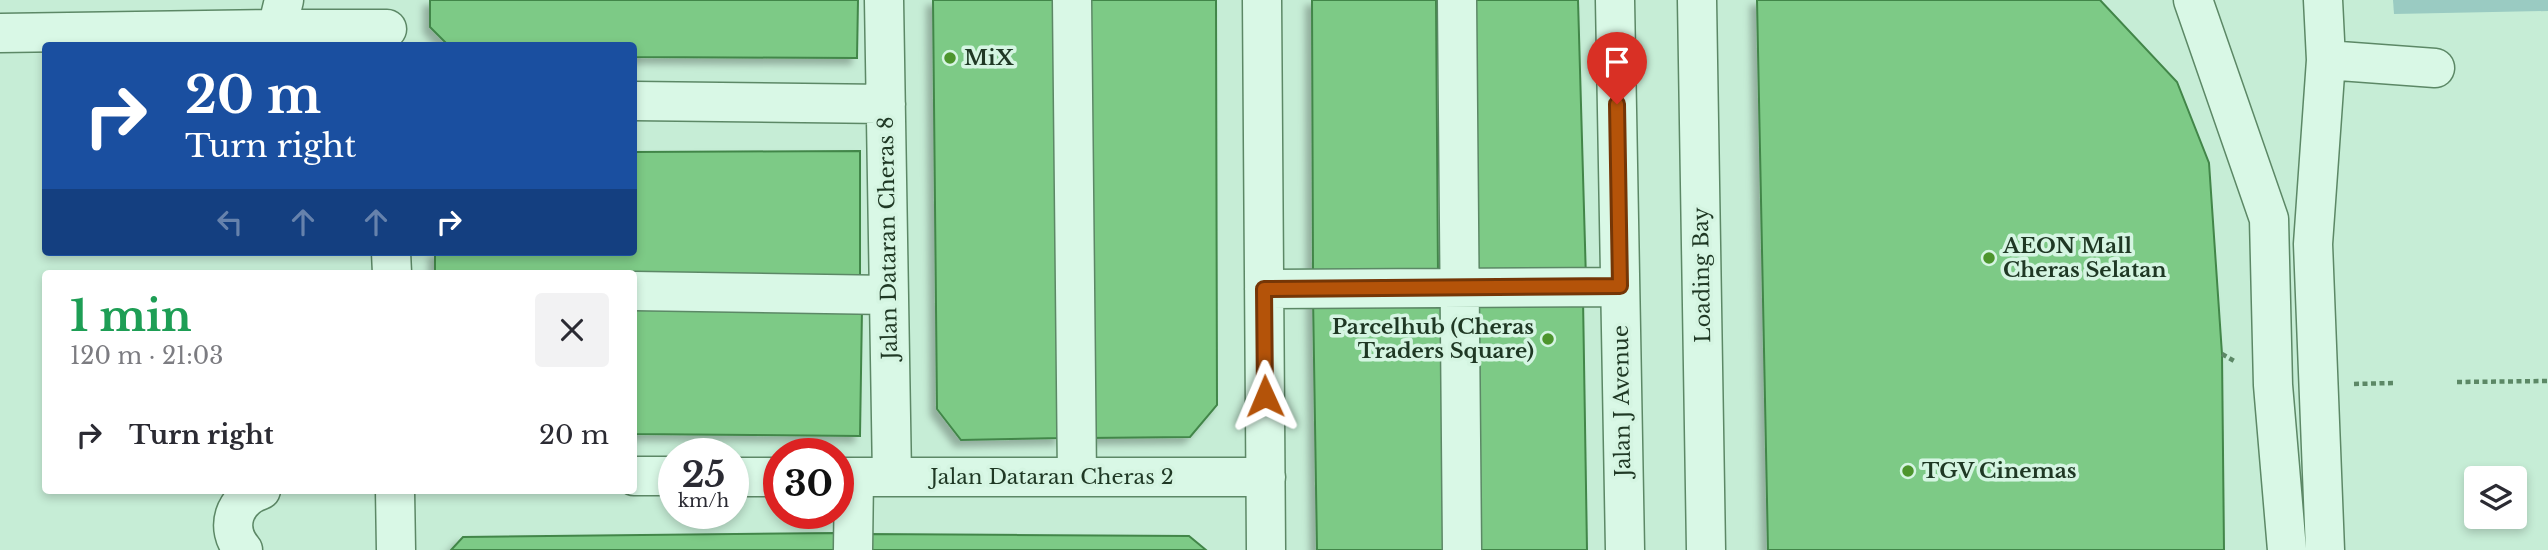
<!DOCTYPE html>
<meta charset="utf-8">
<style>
:root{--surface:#fff;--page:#f2f2f3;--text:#2b2b33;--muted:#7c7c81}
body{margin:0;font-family:"Libre Baskerville",serif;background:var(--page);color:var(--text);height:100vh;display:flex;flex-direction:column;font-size:26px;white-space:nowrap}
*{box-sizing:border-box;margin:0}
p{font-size:23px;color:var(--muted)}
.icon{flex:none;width:38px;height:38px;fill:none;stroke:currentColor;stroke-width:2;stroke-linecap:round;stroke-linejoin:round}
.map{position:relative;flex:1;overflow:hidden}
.details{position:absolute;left:42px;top:270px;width:595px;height:224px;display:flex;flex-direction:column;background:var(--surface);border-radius:7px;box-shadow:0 4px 10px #0003}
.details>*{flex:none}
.hud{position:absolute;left:42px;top:42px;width:595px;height:214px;border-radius:7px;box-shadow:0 4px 10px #0003;background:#1a4fa0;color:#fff;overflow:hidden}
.controls{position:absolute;left:2464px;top:466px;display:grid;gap:14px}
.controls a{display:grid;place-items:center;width:63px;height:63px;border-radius:7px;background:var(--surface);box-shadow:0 4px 10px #0003;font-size:35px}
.speed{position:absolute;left:658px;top:438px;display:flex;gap:14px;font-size:35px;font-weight:700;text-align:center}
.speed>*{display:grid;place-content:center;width:91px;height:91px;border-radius:50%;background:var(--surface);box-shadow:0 4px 10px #0003;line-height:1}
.speed small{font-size:18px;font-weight:400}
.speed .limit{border:10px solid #d22;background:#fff;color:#111}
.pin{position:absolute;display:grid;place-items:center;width:60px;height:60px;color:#fff;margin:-72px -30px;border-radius:50% 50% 50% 0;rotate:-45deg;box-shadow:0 0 7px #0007}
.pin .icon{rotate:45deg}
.me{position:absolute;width:77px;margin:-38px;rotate:359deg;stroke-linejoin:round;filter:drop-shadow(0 0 5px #0008)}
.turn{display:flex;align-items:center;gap:24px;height:147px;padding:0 28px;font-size:32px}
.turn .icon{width:91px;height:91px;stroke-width:2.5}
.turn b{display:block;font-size:49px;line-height:60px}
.lanes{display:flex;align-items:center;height:66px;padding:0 28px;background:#0003;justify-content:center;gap:35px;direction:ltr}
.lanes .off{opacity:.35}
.round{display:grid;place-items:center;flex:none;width:74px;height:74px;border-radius:7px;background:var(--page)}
.headline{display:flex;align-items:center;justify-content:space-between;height:119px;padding:0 28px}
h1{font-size:42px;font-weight:700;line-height:52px;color:#1e9e55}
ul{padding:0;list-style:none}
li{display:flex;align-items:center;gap:21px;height:91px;padding:0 28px}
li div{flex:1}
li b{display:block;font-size:26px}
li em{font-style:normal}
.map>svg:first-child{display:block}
</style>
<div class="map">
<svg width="2548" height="550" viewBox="0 0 2548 550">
<defs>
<filter id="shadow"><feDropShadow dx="-6" dy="6" stdDeviation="3.5" flood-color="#0004"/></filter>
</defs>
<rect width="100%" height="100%" fill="#c6edd6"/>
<path fill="#9acbc2" d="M2393,0h155v11l-154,3z"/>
<path fill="#7dca86" stroke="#428649" stroke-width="2" filter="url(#shadow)" d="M430,0h428l-1,58 -223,-1v-11h-185l-19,-19z
M933,0h123l5,438 -100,2 -24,-31z
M1086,0h130l1,405 -27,32 -104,1z
M1312,0h124l2,273 -125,-2z
M1469,0h109l8,280 -113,2z
M1757,0h343l77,82 32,81 13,191 2,196h-456z
M860,151v128l-226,-6h-199v-21h199v-100z
M1445,293l4,257h-132l-4,-254z
M1583,298l4,252h-113l-4,-249z
M634,307l228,2 -2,127 -226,-2z
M835,533v17h-384l12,-13z
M866,534l323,2 17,14h-341z"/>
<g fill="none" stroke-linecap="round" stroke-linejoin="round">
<g stroke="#5c8866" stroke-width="41">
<path id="minor" d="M884,0l8,477
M1072,0l5,477
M1262,0l4,550
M1457,0l5,550
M1615,0l10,550
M1697,0l9,550
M2193,0l76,219 4,166 14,165
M2323,0l3,60 -13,184 12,306
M277,29h110
M0,33l277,-4 7,-29
M2326,60l109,8
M634,101l252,3
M391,252l1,21
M1264,289l356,-2
M634,291l255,4
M634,476h40
M733,477h46
M838,477h428
M395,490l1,60
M243,550c-19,-22 -9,-51 18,-60
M853,550l1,-73"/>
</g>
<path stroke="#5c8866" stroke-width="4.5" stroke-dasharray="5 3.5" stroke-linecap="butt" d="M2222,354l14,8
M2457,382l91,-1
M2354,384l39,-1"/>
<use href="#minor" stroke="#d9f8e6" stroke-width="38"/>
</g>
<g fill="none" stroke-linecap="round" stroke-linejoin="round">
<g stroke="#753606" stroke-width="18">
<path id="route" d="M1265,396l-1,-107 356,-3 -3,-182"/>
</g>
<use href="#route" stroke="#b45309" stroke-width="12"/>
</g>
<g fill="#4d952d" stroke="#d5f5e2" stroke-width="2.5">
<circle cx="950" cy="58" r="7"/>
<circle cx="1989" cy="258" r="7"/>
<circle cx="1548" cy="339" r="7"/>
<circle cx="1908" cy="471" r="7"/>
</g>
<g text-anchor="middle" stroke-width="7" stroke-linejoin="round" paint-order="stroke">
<g font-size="21" font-weight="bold" fill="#1f3824" stroke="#d5f5e2" text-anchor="start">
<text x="964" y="65">MiX</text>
<text x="2003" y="253">AEON Mall<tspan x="2003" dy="24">Cheras Selatan</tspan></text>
<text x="1534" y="334" text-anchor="end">Parcelhub (Cheras<tspan x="1534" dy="24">Traders Square)</tspan></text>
<text x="1922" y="478">TGV Cinemas</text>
</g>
<g font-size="21" fill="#1f3824" stroke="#d5f5e2">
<text transform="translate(888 238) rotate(-91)" y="7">Jalan Dataran Cheras 8</text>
<text transform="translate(1702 275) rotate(-91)" y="7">Loading Bay</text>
<text transform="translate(1622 401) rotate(-91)" y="7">Jalan J Avenue</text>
<text x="1052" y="484">Jalan Dataran Cheras 2</text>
</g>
</g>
</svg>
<div class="controls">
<a><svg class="icon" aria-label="layers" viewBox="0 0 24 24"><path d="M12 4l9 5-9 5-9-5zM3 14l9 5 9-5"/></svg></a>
</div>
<div class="speed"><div>25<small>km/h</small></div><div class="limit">30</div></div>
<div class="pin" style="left:1617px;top:104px;background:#d93025"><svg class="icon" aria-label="arrive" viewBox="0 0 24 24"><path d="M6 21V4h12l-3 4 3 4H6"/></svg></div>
<svg class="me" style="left:1265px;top:396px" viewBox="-20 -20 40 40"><path d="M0-17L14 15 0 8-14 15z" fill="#b45309" stroke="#fff" stroke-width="4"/></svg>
<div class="hud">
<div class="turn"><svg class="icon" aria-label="right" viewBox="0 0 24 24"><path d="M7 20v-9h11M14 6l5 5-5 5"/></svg><div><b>20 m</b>Turn right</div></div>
<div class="lanes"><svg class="icon off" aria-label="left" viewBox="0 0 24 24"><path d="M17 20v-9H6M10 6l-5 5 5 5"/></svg><svg class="icon off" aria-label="ahead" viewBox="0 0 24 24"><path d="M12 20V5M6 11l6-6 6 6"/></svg><svg class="icon off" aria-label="ahead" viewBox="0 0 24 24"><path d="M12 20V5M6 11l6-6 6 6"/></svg><svg class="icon" aria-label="right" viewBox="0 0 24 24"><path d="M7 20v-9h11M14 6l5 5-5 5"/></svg></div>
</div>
<section class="details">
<div class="headline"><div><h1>1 min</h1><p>120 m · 21:03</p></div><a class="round"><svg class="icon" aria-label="close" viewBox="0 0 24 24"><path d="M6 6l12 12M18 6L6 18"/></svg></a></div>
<ul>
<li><svg class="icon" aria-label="right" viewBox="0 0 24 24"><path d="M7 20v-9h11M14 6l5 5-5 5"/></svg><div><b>Turn right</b></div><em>20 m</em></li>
</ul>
</section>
</div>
